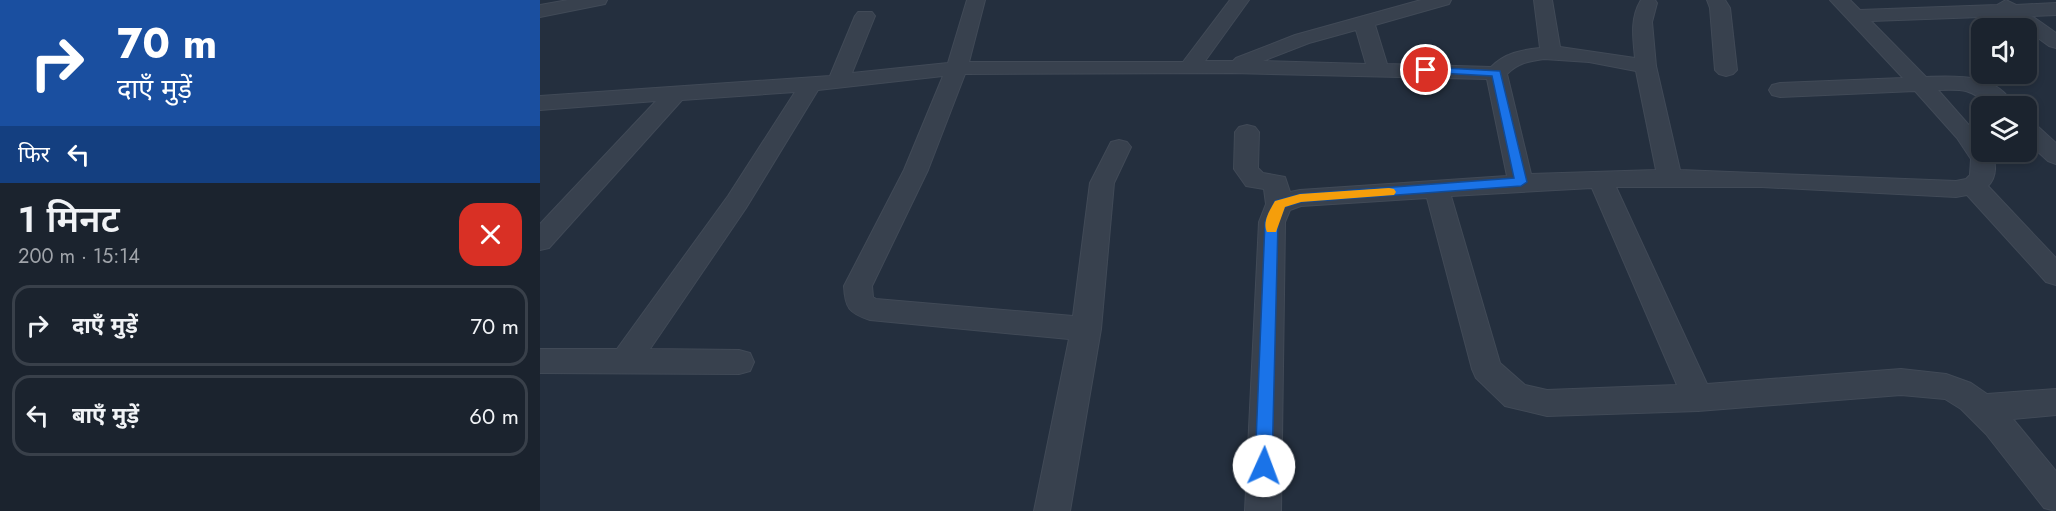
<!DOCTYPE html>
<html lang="hi">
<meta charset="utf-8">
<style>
:root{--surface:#1b232e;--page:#282f3a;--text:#f1f3f6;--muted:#a0a4aa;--line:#39404a}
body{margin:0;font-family:Jost,"Noto Sans Devanagari",sans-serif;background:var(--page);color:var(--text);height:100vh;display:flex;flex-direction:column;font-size:22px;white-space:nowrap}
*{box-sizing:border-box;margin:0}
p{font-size:20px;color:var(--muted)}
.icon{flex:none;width:33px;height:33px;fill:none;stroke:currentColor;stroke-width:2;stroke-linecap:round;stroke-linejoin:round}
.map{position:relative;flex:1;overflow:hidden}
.details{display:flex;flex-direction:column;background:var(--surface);width:540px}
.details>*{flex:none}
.top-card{background:#1a4fa0;color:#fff;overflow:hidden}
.controls{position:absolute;left:1431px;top:18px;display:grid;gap:12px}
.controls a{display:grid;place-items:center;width:66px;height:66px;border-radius:12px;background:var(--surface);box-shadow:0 3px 9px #0003,0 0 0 2px var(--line);font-size:30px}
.pin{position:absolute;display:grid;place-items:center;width:51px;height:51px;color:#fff;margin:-26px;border:3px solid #fff;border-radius:50%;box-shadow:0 2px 6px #0007}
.me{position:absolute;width:66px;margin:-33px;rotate:2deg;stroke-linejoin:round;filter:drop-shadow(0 0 4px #0008)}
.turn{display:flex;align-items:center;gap:21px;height:126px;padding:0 18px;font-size:27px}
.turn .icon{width:78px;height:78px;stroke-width:2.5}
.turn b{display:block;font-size:42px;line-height:51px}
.then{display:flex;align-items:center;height:57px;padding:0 18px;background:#0003;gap:12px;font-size:22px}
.round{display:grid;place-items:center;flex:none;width:63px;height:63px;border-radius:18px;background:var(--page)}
.headline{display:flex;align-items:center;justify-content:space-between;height:102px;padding:0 18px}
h1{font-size:36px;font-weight:600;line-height:45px}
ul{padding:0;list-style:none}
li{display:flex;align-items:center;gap:18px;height:81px;margin:0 12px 9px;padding:0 6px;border:3px solid var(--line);border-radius:18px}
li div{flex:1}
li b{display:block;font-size:22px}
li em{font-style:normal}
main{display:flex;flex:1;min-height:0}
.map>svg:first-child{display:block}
</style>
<main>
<section class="details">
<div class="top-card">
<div class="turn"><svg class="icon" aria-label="right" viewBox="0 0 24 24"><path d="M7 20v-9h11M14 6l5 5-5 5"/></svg><div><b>70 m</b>दाएँ मुड़ें</div></div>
<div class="then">फिर<svg class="icon" aria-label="left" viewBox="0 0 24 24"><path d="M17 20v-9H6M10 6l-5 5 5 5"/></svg></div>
</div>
<div class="headline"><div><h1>1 मिनट</h1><p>200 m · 15:14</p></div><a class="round" style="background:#d93025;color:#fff"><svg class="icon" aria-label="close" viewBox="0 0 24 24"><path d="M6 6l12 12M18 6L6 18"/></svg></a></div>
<ul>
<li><svg class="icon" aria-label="right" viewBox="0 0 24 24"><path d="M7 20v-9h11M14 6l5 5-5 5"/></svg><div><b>दाएँ मुड़ें</b></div><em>70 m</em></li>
<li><svg class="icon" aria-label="left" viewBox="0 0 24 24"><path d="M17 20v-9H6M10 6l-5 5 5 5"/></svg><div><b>बाएँ मुड़ें</b></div><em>60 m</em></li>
</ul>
</section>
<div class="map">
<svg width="1516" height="511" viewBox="0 0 1516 511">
<rect width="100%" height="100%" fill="#242f3e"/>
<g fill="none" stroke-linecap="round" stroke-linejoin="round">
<g stroke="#414a57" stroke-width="2">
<path id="minor" d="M28,0h39l-2,4 -65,13v-12z
M427,0h18l-16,62h214l47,-62h19l-44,61h28l3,-3 59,-23 126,-35h30l-2,4 -74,21 12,39 104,3c14,-14 30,-17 49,-19l-6,-48h18l8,47 75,11c-2,-21 -5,-40 6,-58h14l2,3 -5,19 4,44 24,104 276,11 10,-2 4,-4 1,-16 -14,-21 -42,-47 -135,6 -8,-2 -3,-5 3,-5 8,-2 123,-5 -73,-78h20l10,10 137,-5 9,-5 10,5 40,-2v12l-24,1 24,17v15l-7,-2 -41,-30 -137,5 55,56c32,-1 71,-4 88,29h-24c-19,-17 -26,-17 -52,-16l44,50v12h8c7,10 7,25 -2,34l68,72v27l-10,-3 -79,-87 -11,2 -194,-10h-146l91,197 194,-15 45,5 25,9 16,11 69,-5v26l-43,4 43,52v40l-12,-3 -58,-74 -25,-25 -16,-10 -44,-4 -203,16 -151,5 -42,-10 -29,-28 -4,-9 -45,-171 -126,8 -11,4 -5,12 -4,289h-36l14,-289 7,-18 -2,-15 -18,-3 -12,-17 1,-37 4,-5 8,-2 8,2 4,5 -1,36 5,5 22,4 5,15 10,-2 207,-14 -20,-97 -255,-6 -267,1 -37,96 -56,116 1,11 3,2 197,17 17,-133 21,-41 8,-2 8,2 4,5 -17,36 -13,146 -31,182h-36l35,-172 -199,-19c-21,-7 -25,-12 -26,-34l60,-116 39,-94 -125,14 -72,118 -96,141 89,1 11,3 4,9 -4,9 -11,3 -199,-1v-24h77l111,-153 67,-104 -113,8 -133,148 -9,2v-26l116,-123 -116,9v-14l290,-20 25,-60 3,-4h14l3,4 -23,57 96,-10zM816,30l10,34 -103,-3 46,-18zM1004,59l45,3 47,9 20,99 -125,4 -24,-100c11,-11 22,-13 37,-15zM1052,188l85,197 -130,5 -22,-5 -25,-22 -49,-167z
M1167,0h18l5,8 7,62 -4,4 -7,2 -7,-2 -4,-4 -5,-62z
M1486,121l8,2 22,20v21l-8,-3 -22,-20z"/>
</g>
<use href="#minor" fill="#38414e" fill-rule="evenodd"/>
</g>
<path fill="#1a73e8" stroke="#114b97" stroke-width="1.5" d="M886,67l74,4 27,111 -6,4 -220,16 -16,5 -7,15 -6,244 -2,6 -6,2 -6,-2 -3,-6 10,-244 10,-21 25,-7 214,-16 -22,-102 -70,-4 -2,-2z"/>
<path fill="#f59e0b" d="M849,188l5,1 2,3 -2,3 -93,7 -16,5 -9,25h-9c-5,-10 3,-22 8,-31l25,-7z"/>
</svg>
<div class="controls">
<a><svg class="icon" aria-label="sound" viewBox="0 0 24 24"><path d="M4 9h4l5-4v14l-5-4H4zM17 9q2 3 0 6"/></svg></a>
<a><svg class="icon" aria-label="layers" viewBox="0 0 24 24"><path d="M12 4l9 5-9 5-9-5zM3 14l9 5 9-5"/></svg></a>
</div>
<div class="pin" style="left:886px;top:70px;background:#d93025"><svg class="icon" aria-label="arrive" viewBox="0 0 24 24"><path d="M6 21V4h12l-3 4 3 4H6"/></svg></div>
<svg class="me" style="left:724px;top:466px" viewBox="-20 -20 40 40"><circle r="19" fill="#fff"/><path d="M0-13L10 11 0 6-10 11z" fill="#1a73e8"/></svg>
</div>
</main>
